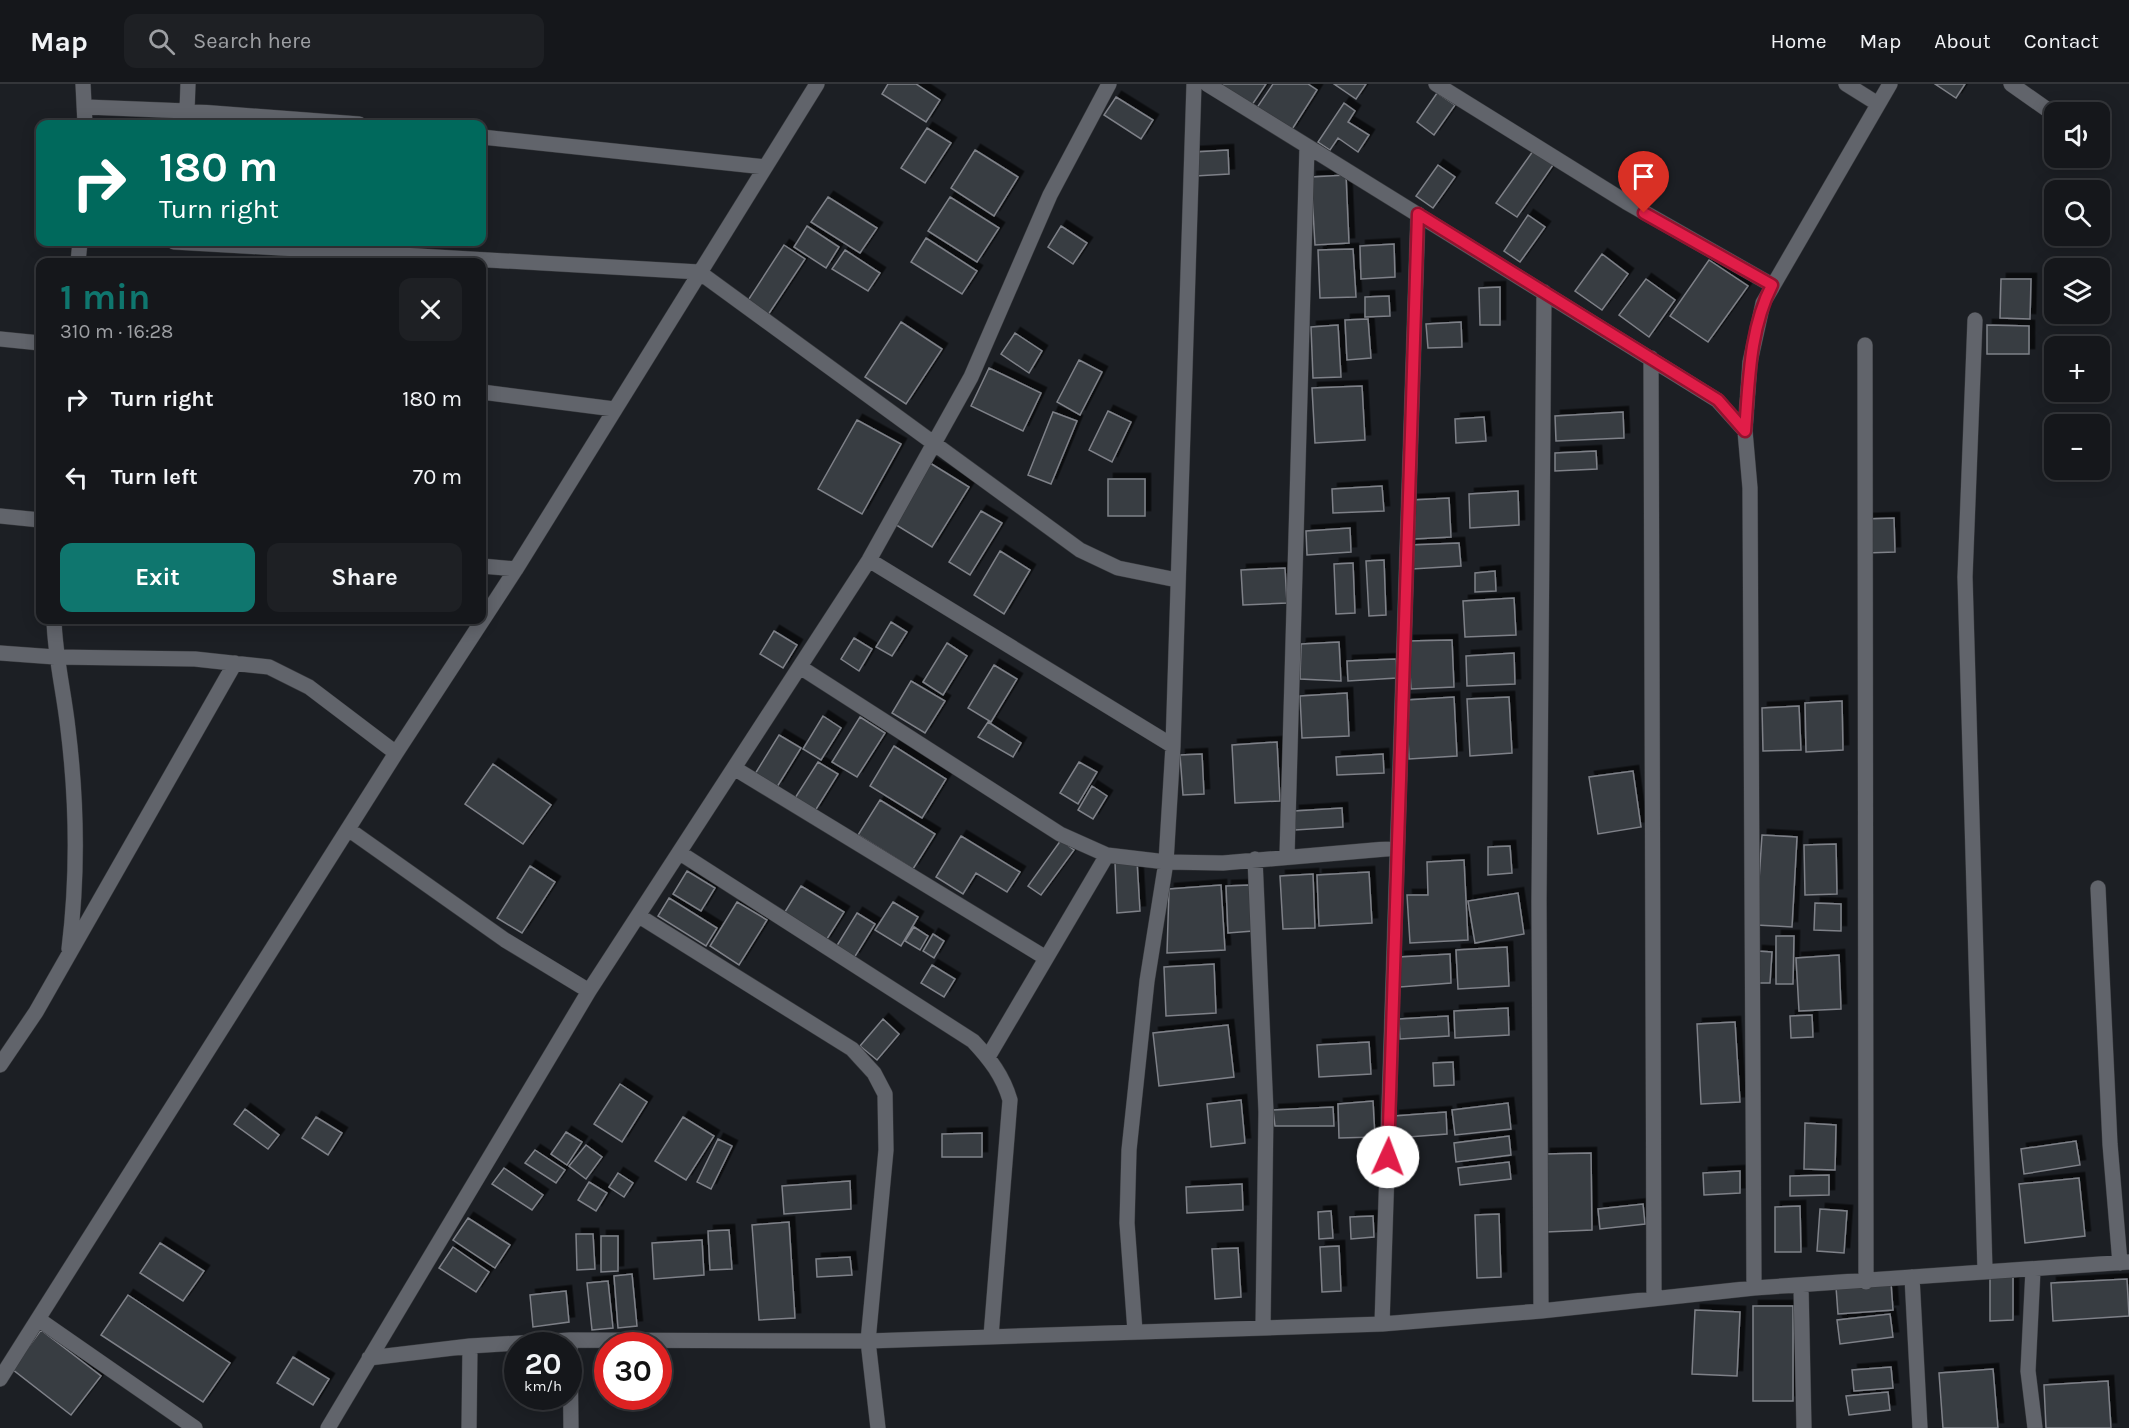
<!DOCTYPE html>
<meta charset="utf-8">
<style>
:root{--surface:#15171b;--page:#1e2024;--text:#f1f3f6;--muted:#9d9fa3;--line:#34363a;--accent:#0f766e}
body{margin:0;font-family:Karla,sans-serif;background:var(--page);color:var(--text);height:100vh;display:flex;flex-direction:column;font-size:22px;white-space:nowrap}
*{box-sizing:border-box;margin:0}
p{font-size:20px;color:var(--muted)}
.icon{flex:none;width:33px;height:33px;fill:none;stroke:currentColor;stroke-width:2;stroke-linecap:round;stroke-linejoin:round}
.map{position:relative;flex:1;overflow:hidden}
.sheet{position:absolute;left:36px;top:174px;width:450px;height:366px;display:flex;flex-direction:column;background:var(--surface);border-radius:12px;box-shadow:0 3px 15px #0003,0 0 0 2px var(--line)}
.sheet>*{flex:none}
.top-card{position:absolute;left:36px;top:36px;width:450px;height:126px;border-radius:12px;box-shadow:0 3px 15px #0003,0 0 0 2px var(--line);background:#00695c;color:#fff;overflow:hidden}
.tools{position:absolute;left:2044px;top:18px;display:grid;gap:12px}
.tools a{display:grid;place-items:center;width:66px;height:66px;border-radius:12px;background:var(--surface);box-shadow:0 3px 15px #0003,0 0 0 2px var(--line);font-size:30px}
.speed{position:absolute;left:504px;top:1248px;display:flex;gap:12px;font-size:30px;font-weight:700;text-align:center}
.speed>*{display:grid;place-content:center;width:78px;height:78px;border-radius:50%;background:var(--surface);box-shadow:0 3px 15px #0003,0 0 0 2px var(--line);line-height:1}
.speed small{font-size:15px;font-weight:400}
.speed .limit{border:9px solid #d22;background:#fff;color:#111}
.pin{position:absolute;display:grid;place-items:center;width:51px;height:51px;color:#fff;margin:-62px -26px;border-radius:50% 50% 50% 0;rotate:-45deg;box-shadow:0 0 6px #0007}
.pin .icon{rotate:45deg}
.me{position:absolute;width:66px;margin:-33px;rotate:2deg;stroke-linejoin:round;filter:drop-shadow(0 0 4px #0008)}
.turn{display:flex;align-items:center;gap:21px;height:126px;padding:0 24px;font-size:27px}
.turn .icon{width:78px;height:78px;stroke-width:2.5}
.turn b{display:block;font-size:42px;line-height:51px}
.round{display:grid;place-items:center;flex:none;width:63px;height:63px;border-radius:12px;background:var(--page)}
.headline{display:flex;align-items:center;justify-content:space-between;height:102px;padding:0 24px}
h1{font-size:36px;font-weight:700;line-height:45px;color:var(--accent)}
.action{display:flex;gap:12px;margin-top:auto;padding:12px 24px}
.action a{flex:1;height:69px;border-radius:12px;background:var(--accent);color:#fff;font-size:24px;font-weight:700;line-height:69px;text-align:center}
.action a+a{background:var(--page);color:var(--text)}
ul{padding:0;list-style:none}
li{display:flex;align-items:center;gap:18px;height:78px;padding:0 24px}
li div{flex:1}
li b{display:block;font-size:22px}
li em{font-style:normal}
header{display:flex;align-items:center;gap:36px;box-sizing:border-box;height:84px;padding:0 30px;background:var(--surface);border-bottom:2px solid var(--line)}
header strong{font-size:28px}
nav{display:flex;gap:33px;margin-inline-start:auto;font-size:21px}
.search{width:420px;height:54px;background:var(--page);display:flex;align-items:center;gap:15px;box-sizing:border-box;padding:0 21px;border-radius:12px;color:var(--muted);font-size:22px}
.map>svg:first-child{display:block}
</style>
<header>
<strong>Map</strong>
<div class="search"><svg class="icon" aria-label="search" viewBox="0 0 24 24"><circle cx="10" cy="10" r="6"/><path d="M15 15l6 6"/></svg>Search here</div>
<nav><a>Home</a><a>Map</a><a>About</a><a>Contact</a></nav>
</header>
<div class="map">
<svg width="2129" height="1344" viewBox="0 0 2129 1344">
<defs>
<filter id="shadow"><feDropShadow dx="5.5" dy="-5.5" stdDeviation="0" flood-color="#0009"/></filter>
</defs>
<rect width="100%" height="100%" fill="#1c1f24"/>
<path fill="#393c42" stroke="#7e8188" stroke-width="1.5" filter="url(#shadow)" d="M888,0h28l24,16 -14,22 -44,-28z
M1219,0h47l-14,21z
M1273,0h35l9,6 -26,41 -35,-22z
M1334,0h32l-10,15z
M1935,0h30l-9,14z
M1437,9l18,12 -21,30 -17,-13z
M1116,13l37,23 -12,19 -37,-24z
M1344,19l11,8 -7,11 21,13 -11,17 -20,-14 -8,12 -12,-8z
M927,44l24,15 -26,40 -24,-15z
M975,66l43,27 -24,39 -43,-28z
M1228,66l1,24 -34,2 -1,-24z
M1533,67l20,14 -36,52 -21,-14z
M1438,81l17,12 -22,31 -17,-12z
M1346,91l3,68 -34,2 -4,-68z
M828,113l49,31 -17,25 -49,-31z
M950,113l49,31 -22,34 -49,-31z
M1528,131l17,12 -25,35 -16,-11z
M807,142l32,21 -13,21 -32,-21z
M1061,142l26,17 -14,21 -25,-17z
M926,154l51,33 -15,23 -51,-32z
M1394,160l1,33 -34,2 -1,-33z
M784,161l21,14 -39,59 -21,-13z
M1353,165l3,48 -36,1 -2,-48z
M845,166l35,23 -12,18 -36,-22z
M1602,170l26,20 -26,36 -27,-19z
M1709,176l39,26 -40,56 -38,-26z
M1646,195l29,21 -26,37 -30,-22z
M2001,195h30l-1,40 -30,-1z
M1500,203v38h-20l-1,-37z
M1389,212l1,20 -25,1v-20z
M1368,235l3,39 -24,2 -2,-40z
M901,238l41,27 -36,55 -41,-27z
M1461,238l1,25 -34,1 -2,-24z
M1338,241l3,52 -28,1 -2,-51z
M1987,241l42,1v28h-42z
M1015,249l27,18 -13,22 -28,-19z
M1079,276l23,12 -22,43 -23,-13z
M989,284l52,25 -18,38 -52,-25z
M1362,302l3,54 -50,3 -3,-55z
M1108,327l23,11 -19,40 -23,-12z
M1053,328l24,9 -26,63 -23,-9z
M1623,328l1,26 -68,3 -1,-25z
M1484,333l2,24 -30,2 -1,-24z
M857,336l44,24 -39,70 -44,-25z
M1596,367l1,18 -42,2v-18z
M930,379l39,24 -37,60 -39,-24z
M1108,395h37v37h-37z
M1382,402l2,25 -51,2 -1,-24z
M1518,407l1,34 -49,3 -1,-34z
M1449,414l2,39 -37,2 -2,-39z
M981,427l21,12 -32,52 -21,-13z
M1894,434l1,34 -29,1 -1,-34z
M1350,444l1,24 -44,3 -1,-24z
M1459,459l2,23 -49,3 -2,-24z
M1000,467l30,19 -26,44 -30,-19z
M1384,476l2,55 -17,1 -3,-55z
M1353,479l2,50 -19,1 -2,-50z
M1285,484l2,35 -44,2 -2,-35z
M1495,487l1,20 -21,1v-19z
M1514,514l2,37 -51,2 -2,-36z
M891,538l16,10 -15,24 -16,-9z
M774,547l23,14 -14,23 -23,-14z
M854,554l18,11 -13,22 -18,-12z
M1452,556l2,47 -43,2 -3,-48z
M1339,558l2,39 -41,-2 1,-35z
M947,559l20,13 -24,39 -20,-13z
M1514,569l1,31 -48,2 -1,-30z
M1396,575l1,19 -49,3 -1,-20z
M994,581l23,14 -26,43 -23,-14z
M911,597l34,20 -20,32 -33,-20z
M1347,609l2,43 -47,2 -2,-42z
M1454,613l3,59 -48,3 -3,-59z
M1509,613l3,56 -42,3 -3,-57z
M1842,617l1,49 -37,2 -1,-49z
M1799,622l2,44 -38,1 -1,-43z
M823,632l18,12 -20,32 -18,-11z
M860,633l25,16 -28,44 -25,-15z
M988,638l33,21 -8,14 -35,-20z
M779,651l22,13 -24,39 -22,-13z
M1277,658l3,59 -45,2 -3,-58z
M894,662l52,33 -24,39 -52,-32z
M1202,670l2,40 -21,1 -3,-40z
M1383,670l1,19 -47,2 -1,-18z
M818,678l20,12 -23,37 -20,-13z
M1079,678l18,10 -19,32 -18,-11z
M493,680l58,41 -28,39 -58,-40z
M1633,687l8,56 -43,7 -9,-57z
M1092,702l15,10 -14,23 -15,-9z
M880,716l55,34 -22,35 -55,-34z
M1342,724l1,19 -48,3 -1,-19z
M1762,751l35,2 -5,90 -36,-2z
M961,752l59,36 -13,20 -31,-19 -13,21 -27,-17z
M1061,756l13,10 -33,45 -13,-9z
M1836,760l1,50 -32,1 -1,-50z
M1510,762l2,27 -24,2v-28z
M1464,776l4,80 -58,3 -3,-48h21l-1,-33z
M1137,777l3,50 -23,2 -2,-51z
M530,782l25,16 -33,51 -25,-15z
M687,787l28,17 -14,23 -28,-17z
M1369,788l3,51 -53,3 -2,-51z
M1313,790l2,54 -32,1 -3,-53z
M1221,801l4,65 -58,3 2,-64z
M1250,801l3,46 -25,2 -2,-47z
M801,802l43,26 -19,30 -42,-27z
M1518,809l6,41 -49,9 -7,-42z
M669,814l48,30 -11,18 -48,-30z
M737,818l30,18 -28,45 -29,-19z
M893,818l25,15 -17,29 -26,-16z
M1815,819l26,1v27l-27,-1z
M857,829l18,11 -21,34 -18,-11z
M914,843l14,9 -8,14 -15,-9z
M933,850l11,7 -10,17 -11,-7z
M1776,852h18l-1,48h-17z
M1507,863l2,39 -51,3 -2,-39z
M1757,867l15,1 -2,31h-14z
M1450,870l1,29 -51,4 -1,-30z
M1839,871l2,54 -42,2 -3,-53z
M1214,880l2,49 -50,3 -2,-49z
M932,881l23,14 -11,18 -23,-14z
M1508,924l1,27 -54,3 -1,-27z
M1812,931l1,22 -22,1 -1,-22z
M1448,932l1,20 -49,3 -1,-20z
M883,935l16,15 -22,26 -17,-14z
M1735,938l5,80 -39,2 -4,-80z
M1228,941l6,52 -75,9 -6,-53z
M1369,958l2,32 -52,3 -2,-32z
M1453,978l1,23 -20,1 -1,-23z
M620,1000l27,18 -25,40 -28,-18z
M1241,1016l4,43 -34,4 -4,-43z
M1373,1017l2,36 -36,1 -1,-34z
M1508,1019l3,26 -56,6 -3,-25z
M1333,1023l1,19h-59l-2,-16z
M245,1025l34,26 -11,14 -34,-25z
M1446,1028l1,22 -52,4 -1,-22z
M316,1033l26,16 -14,22 -26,-17z
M683,1033l31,19 -28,44 -31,-19z
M1805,1039l31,2 -1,45 -31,-1z
M566,1048l16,10 -15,23 -16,-11z
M982,1049v24h-40v-23z
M1509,1052l2,19 -55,7 -2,-19z
M718,1055l14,7 -21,43 -14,-7z
M2076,1057l4,24 -56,9 -3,-25z
M586,1061l16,12 -16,22 -17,-13z
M535,1066l30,20 -9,13 -31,-20z
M1591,1069l1,77 -46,2 -1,-78z
M1509,1078l2,17 -51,6 -2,-17z
M504,1084l39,27 -11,15 -40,-26z
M1740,1087v22l-36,2 -1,-22z
M618,1089l15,10 -9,14 -15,-10z
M1829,1091v20l-39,1v-20z
M2079,1094l6,58 -60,7 -6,-59z
M850,1097l1,28 -67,5 -2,-28z
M589,1098l18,11 -11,18 -18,-11z
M1242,1100l1,26 -56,3 -1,-26z
M1643,1120l2,20 -45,5 -2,-20z
M1800,1122l1,46h-26v-45z
M1820,1125l27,2 -3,42 -27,-2z
M1331,1127l2,27 -14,1 -1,-27z
M1499,1130l2,63 -24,1 -2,-63z
M1373,1132l1,21 -23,2 -1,-22z
M468,1134l42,27 -15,23 -42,-28z
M789,1138l6,96 -36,2 -7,-95z
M729,1146l3,39 -22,1 -2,-39z
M576,1150h17l2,35 -18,1z
M601,1152h17v35l-17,1z
M702,1156l2,35 -50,4 -2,-36z
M160,1159l44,28 -21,30 -43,-28z
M1339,1162l2,45 -19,1 -2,-45z
M453,1163l36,25 -13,20 -37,-24z
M1238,1164l3,49 -26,2 -3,-50z
M850,1173l2,18 -35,2 -1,-18z
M632,1190l5,52 -19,2 -4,-52z
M1990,1191h23v45l-23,1z
M2127,1195l2,37 -76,5 -2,-38z
M608,1197l5,47 -21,2 -5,-47z
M1891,1199l2,27 -55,4 -2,-27z
M566,1207l3,31 -36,5 -3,-32z
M128,1211l102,68 -27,39 -102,-67z
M1753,1222h40v95h-40z
M1695,1226l45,2 -3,64 -45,-2z
M1890,1230l3,23 -53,7 -3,-24z
M41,1246l60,46 -30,39 -59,-46z
M293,1273l36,22 -16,26 -36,-22z
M1891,1283l2,21 -39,3 -2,-21z
M1993,1285l5,59h-55l-4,-55z
M2108,1297l3,47h-65l-2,-43z
M1888,1308l2,18 -41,5 -3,-19z"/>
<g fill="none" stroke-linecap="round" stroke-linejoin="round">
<g stroke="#37393d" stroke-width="16">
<path id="minor" d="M83,0l2,40
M1207,0l510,316 28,31 5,57 4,800
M1436,0l190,118 146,83
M1846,0l32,20
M2011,0l44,31
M86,23l101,4 172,13
M187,27l1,-27
M482,53l283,30
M174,158l525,30 381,278 38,18 59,12
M78,178l2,-20
M1975,236l-10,257 20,693
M0,255l40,4
M1865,261l1,937
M1651,274l3,941
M482,308l132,17
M1745,347l5,-69 13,-59 127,-219
M0,432l40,4
M869,476l304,186
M482,482l34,3
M54,536c1,37 10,72 14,109 9,73 10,147 1,220
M0,569l55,4 140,2 74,8 40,20 87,66
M800,583l260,167 47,21 59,7 57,1 174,-15
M734,684l312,190
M348,745l157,111 84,51
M680,769l293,188c17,18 30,35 37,59l-19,236
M1287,772l20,-710
M1255,775l11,253 -3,215
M2098,804l12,256 10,119
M639,832l213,133 22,24 11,21 1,56 -18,191 10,87
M988,973l119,-202
M0,981l36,-53 199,-349
M2033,1186l-5,101 7,57
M1912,1193l8,151
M1801,1202l3,142
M1541,1227l-2,-410 5,-609
M38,1235l157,109
M1382,1240l36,-1110
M1135,1247l-8,-108 2,-73 18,-169 19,-119 7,-116 21,-662
M570,1256l1,88
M369,1274l101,-12 100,-6 298,1 514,-17 159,-13 213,-23 375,-26
M0,1295l396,-626 120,-184 301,-485
M328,1344l261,-437 280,-431 102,-183 79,-182 59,-111
M469,1344l1,-82"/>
</g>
<use href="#minor" stroke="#61646b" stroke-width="15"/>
</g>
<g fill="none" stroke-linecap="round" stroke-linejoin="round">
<g stroke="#92132f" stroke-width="15">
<path id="route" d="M1388,1073l30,-943 300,186 27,31c4,-48 4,-101 27,-146l-128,-72"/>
</g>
<use href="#route" stroke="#e11d48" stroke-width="10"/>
</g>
</svg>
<div class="tools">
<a><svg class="icon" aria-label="sound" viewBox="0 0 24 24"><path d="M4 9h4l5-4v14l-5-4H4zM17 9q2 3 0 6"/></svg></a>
<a><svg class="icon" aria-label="search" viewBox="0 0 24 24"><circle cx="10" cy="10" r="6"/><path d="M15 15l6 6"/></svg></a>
<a><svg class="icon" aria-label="layers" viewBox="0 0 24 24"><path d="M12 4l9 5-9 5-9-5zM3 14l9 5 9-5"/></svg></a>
<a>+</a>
<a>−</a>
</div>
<div class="speed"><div>20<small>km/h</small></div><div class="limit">30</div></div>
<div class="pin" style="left:1644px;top:129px;background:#d93025"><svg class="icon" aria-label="arrive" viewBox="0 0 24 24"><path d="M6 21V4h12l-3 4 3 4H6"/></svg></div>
<svg class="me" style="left:1388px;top:1073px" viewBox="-20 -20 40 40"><circle r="19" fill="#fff"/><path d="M0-13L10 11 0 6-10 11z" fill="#e11d48"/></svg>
<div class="top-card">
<div class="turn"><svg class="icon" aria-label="right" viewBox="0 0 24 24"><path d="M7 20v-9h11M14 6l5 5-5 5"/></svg><div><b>180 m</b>Turn right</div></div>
</div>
<section class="sheet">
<div class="headline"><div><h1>1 min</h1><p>310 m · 16:28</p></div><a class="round"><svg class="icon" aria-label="close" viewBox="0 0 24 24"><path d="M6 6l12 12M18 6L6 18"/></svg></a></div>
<ul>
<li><svg class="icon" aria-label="right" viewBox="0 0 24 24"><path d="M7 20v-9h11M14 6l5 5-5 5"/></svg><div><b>Turn right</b></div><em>180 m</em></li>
<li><svg class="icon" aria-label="left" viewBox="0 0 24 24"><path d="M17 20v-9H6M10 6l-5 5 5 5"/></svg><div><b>Turn left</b></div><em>70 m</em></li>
</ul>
<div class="action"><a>Exit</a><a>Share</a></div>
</section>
</div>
